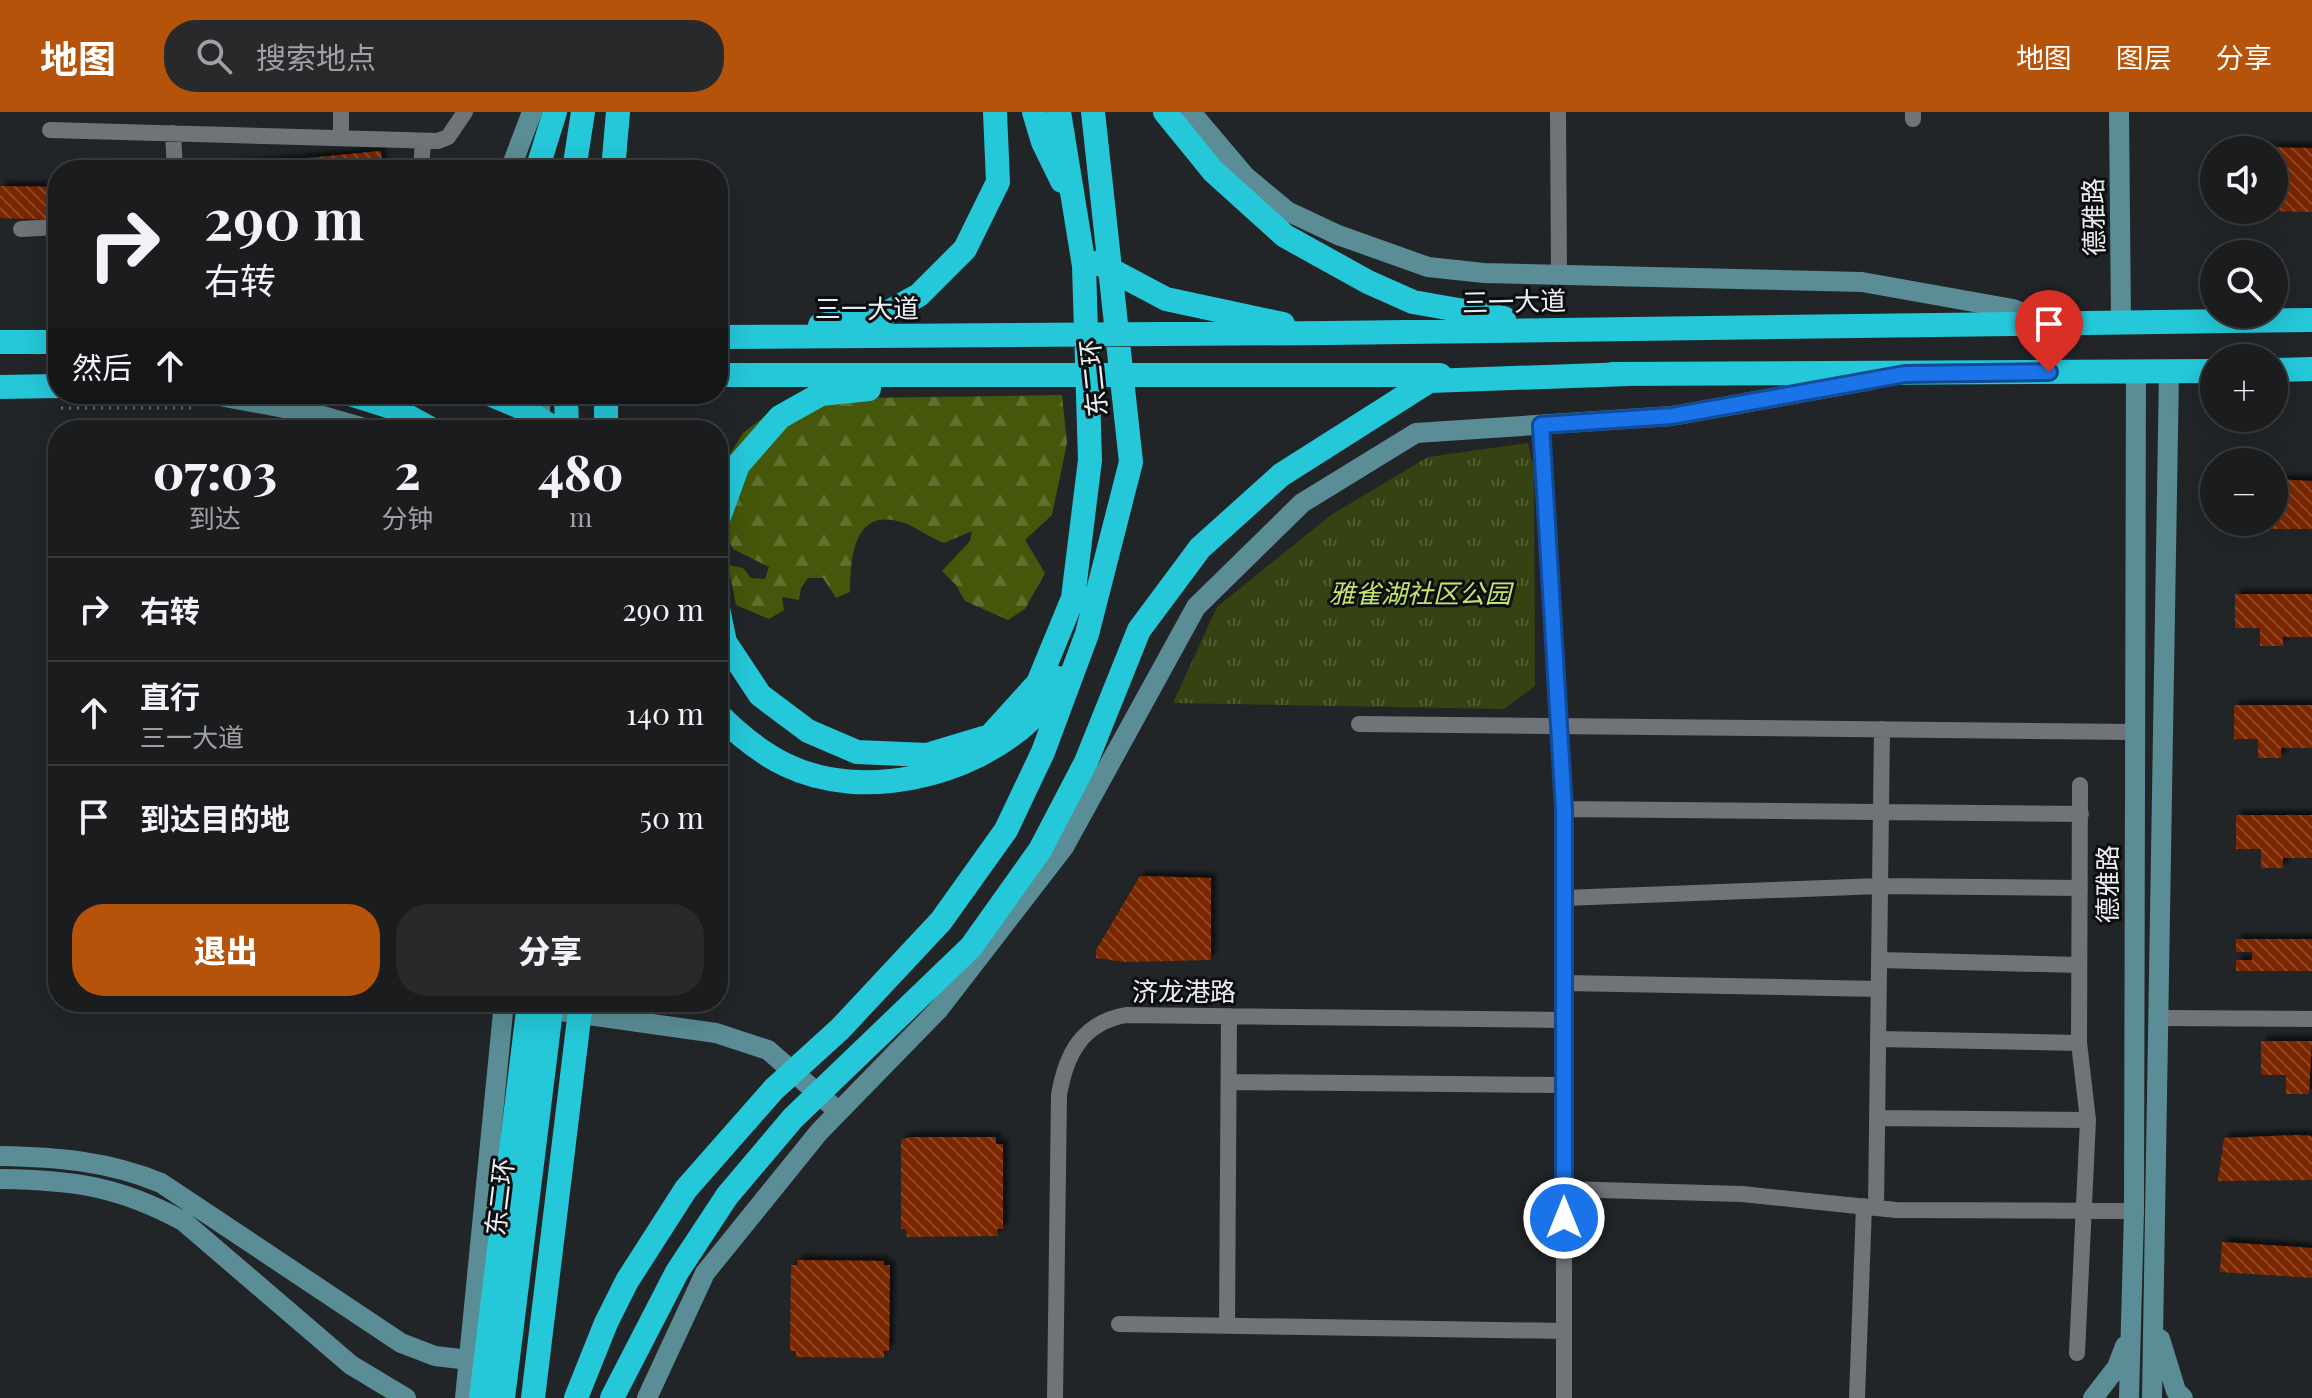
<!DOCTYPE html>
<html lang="zh">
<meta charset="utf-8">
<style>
:root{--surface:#1a1c1e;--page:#27292b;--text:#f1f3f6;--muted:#9fa1a4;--line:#383a3c;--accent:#b45309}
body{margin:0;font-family:"Playfair Display","Noto Sans SC",serif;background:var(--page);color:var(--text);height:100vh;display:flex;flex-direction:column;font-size:30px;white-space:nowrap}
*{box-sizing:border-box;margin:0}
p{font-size:26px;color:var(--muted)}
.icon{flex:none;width:44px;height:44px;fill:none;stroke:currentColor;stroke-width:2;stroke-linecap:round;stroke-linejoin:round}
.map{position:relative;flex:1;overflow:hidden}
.details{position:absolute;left:48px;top:308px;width:680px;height:592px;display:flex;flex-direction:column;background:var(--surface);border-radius:32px;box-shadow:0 8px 32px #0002,0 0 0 2px var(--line)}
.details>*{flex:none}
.guide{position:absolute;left:48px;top:48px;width:680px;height:244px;border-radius:32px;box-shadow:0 8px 32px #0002,0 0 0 2px var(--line);background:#1a1c1e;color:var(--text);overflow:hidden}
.controls{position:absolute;left:2200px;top:24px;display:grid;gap:16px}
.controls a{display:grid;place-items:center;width:88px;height:88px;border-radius:50%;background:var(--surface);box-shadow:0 8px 32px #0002,0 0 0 2px var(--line);font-size:40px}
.pin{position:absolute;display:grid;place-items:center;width:68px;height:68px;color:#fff;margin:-82px -34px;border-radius:50% 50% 50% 0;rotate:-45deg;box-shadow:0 0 8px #0007}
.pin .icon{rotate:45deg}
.me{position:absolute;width:88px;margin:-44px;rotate:0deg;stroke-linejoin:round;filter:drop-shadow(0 0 6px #0008)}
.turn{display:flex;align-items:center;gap:28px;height:168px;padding:0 24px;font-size:36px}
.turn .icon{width:104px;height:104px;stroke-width:2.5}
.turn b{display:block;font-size:56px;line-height:68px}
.then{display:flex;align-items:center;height:76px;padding:0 24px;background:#0003;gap:16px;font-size:30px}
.eta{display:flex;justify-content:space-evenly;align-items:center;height:136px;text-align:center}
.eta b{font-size:48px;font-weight:800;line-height:56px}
.primary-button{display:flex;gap:16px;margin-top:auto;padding:16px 24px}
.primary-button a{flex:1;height:92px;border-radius:32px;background:var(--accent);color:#fff;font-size:32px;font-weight:800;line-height:92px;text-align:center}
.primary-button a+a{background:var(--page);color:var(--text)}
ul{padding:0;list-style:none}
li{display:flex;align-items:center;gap:24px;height:104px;padding:0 24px;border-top:2px solid var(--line)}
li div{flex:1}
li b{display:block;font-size:30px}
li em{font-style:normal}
header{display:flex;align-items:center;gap:48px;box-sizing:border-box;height:112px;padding:0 40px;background:var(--accent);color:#fff}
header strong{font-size:38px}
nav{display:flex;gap:44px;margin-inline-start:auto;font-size:28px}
.search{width:560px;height:72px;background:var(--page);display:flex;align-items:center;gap:20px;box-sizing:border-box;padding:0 28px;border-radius:32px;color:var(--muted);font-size:30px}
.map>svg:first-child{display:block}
</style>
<header>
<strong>地图</strong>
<div class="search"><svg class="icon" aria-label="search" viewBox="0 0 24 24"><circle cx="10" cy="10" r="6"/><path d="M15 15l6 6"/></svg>搜索地点</div>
<nav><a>地图</a><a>图层</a><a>分享</a></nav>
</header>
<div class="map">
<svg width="2312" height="1286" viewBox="0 0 2312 1286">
<defs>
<pattern id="forest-firs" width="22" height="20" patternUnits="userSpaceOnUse" patternTransform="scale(2)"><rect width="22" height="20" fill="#44570a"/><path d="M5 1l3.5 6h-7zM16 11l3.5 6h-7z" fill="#5f6f2e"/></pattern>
<pattern id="park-tufts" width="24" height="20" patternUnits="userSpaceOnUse" patternTransform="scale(2)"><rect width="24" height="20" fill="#354211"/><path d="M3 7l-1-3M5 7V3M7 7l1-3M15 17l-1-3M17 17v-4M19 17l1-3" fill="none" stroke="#525e34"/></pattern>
<pattern id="building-back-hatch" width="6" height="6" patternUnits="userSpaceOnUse" patternTransform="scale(2)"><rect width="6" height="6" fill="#7a2700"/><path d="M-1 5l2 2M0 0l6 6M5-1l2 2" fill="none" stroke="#8d4726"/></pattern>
<filter id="shadow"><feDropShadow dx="5" dy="-5" stdDeviation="2" flood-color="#0009"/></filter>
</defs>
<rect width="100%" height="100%" fill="#222528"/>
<path fill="url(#forest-firs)" d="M1062,283l5,48 -15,72 -27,25 20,33 -20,36 -17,11 -43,-19 -9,-16 -14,-14 28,-30 2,-10 -28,12c-16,-6 -31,-19 -47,-22 -45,-11 -46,40 -47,71l-14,6 -13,-20h-15l-7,10 -2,12 -17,-3 2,13 -15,9 -33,-14 -8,-40 15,3 8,10 14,1 4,-12 -36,-18 -3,-6 -12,10v-79l25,-41 44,-34z"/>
<path fill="url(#park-tufts)" d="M1528,331l6,26 1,217 -31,23 -331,-6 44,-96 114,-92 97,-58z"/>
<path fill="url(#building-back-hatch)" filter="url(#shadow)" d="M2248,35l64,1v64l-38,-1v-61h-26z
M381,39l2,19h-176v-2z
M0,74l58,1v33l-58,-2z
M2274,367l38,2v48h-94l2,-7h54z
M2235,482h77v43h-29v9h-23v-18h-25z
M2234,593h78v43h-31v10h-23v-19h-24z
M2236,703h76v43h-29v10h-22v-19h-25z
M1140,764l71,2v82l-86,2 -29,-4v-8z
M2236,827h76v32h-76v-11h16v-8h-16z
M2261,929h51l-3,53h-23v-19h-25z
M2296,1023l16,1v44l-94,1 6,-43z
M910,1025h86v7h7v85h-6l1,7 -91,1 -1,-8h-5v-89z
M2222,1130l90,6v30l-92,-6z
M797,1148l87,1v4h6l-1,86h-5v7l-88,-1v-6h-6l1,-86h6z"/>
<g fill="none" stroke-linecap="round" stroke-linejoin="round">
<path stroke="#6c6e71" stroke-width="3" stroke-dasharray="2 6" stroke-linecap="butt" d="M61,296h136"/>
<path stroke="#707478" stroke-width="16" d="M341,0v26
M1558,0l1,163
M1913,7v-7
M50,18l388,11 10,-4 17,-25
M173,21l2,37
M421,58l2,-29
M21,117l37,-2
M1541,313l23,384v589
M1359,612l776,8
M1564,697l517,5
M1564,786l316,-12 200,2
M1879,848l200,5
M1564,871l315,6
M2160,906l152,1
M1878,927l201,4
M1229,970l335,3
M1877,1006l211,2
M1564,1077l178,5 154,16 238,1
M1876,1096l6,-479
M1119,1212l445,7
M1227,1213l2,-309
M2077,1241l11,-233 -9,-77 1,-258
M1055,1286l4,-303c7,-41 23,-72 67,-80l438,5
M1857,1286l7,-192"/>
<path stroke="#5a8d95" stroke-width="20" d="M1191,0l54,64 42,35 51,24 90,32 56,6 378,9 151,27 31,12
M2119,0l2,210
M510,58l22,-58
M209,282l107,20 56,16
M540,282v36
M539,896l177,25 52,17 62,54
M0,1044c57,1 108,5 161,27l240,160 34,13 34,4
M0,1067c73,1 118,7 183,42l168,144 55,33
M2160,1227l16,52 7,7
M465,1286l39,-396
M647,1286l58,-125 114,-141 120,-123 125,-162 132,-240 106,-104 114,-70 256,-17 200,-36
M2093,1286l24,-31 8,-21
M2129,1286l5,-187 2,-840
M2152,1286l17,-1027"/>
<path stroke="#25c8d9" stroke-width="24" d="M1034,0l9,30 19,39
M1165,0l48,59 72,65 83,46 45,20 91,16
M537,58l18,-58
M574,58l9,-58
M613,58l5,-58
M1101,149l3,5 62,33 117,25
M820,213l63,-10 36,-20 46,-46 33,-67 -3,-70
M718,225l610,-4 984,-13
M0,230h58
M2274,258l38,-1
M1612,262l602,-3
M718,263h722
M0,275l58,-1
M350,282l41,13 42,23
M489,282l31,13 37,23
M566,282l1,36
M606,282v36
M718,408l20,-55 42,-48 41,-23 48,-5
M718,497l7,33 35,53 48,36 49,21 70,3 63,-19 48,-53 35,-85 17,-138 -6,-194 -25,-154
M718,602c20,20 43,39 68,51 76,37 186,11 245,-46 11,-11 18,-28 27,-41
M481,1286l48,-396
M503,1286l49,-396
M533,1286l48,-396
M576,1286l30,-75 21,-42 59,-92 88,-100 66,-60 101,-108 65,-91 37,-78 44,-118 44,-172 -38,-350
M612,1286l65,-126 50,-76 66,-78 178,-171 69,-97 46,-88 53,-132 61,-82 81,-73 148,-94 200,-7"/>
</g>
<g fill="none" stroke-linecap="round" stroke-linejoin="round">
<g stroke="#114b97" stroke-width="20">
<path id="route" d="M1564,1106v-409l-23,-384 131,-9 233,-42 144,-2"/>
</g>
<use href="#route" stroke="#1a73e8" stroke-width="14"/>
</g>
<g text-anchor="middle" stroke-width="6" stroke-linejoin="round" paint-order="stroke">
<g font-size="26" fill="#eceef1" stroke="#0d0e0f">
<text transform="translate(2094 105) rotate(-91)" y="9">德雅路</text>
<text transform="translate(1514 190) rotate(-1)" y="9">三一大道</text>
<text x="867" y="206">三一大道</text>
<text transform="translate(1094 266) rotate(-96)" y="9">东二环</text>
<text transform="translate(2108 772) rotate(-90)" y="9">德雅路</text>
<text x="1184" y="889">济龙港路</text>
<text transform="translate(500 1085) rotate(-83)" y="9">东二环</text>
</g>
<g font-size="26" font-style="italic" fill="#c2e66d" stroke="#0d0e0f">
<text x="1420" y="491">雅雀湖社区公园</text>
</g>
</g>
</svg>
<div class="controls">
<a><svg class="icon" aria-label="sound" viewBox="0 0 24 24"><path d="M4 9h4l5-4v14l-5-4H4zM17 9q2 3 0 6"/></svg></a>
<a><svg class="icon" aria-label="search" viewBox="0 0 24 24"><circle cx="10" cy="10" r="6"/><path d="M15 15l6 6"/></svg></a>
<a>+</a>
<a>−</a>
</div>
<div class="pin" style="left:2049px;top:260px;background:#d93025"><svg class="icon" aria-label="arrive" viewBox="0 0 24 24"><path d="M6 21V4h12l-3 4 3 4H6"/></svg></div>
<svg class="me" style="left:1564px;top:1106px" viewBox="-20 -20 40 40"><circle r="17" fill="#1a73e8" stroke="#fff" stroke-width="3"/><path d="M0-11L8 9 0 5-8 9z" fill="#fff"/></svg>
<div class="guide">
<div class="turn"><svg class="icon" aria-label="right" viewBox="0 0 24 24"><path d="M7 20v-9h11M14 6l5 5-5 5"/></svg><div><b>290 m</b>右转</div></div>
<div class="then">然后<svg class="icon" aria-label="ahead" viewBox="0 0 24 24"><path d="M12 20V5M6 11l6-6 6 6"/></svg></div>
</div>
<section class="details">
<div class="eta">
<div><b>07:03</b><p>到达</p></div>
<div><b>2</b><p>分钟</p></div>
<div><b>480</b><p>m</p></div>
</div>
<ul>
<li><svg class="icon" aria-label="right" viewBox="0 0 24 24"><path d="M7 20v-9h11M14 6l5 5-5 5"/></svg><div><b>右转</b></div><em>290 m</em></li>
<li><svg class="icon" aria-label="ahead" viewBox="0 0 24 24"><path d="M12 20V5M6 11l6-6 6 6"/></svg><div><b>直行</b><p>三一大道</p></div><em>140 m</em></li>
<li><svg class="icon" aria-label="arrive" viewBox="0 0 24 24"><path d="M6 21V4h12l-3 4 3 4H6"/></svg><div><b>到达目的地</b></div><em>50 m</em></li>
</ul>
<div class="primary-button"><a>退出</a><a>分享</a></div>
</section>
</div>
